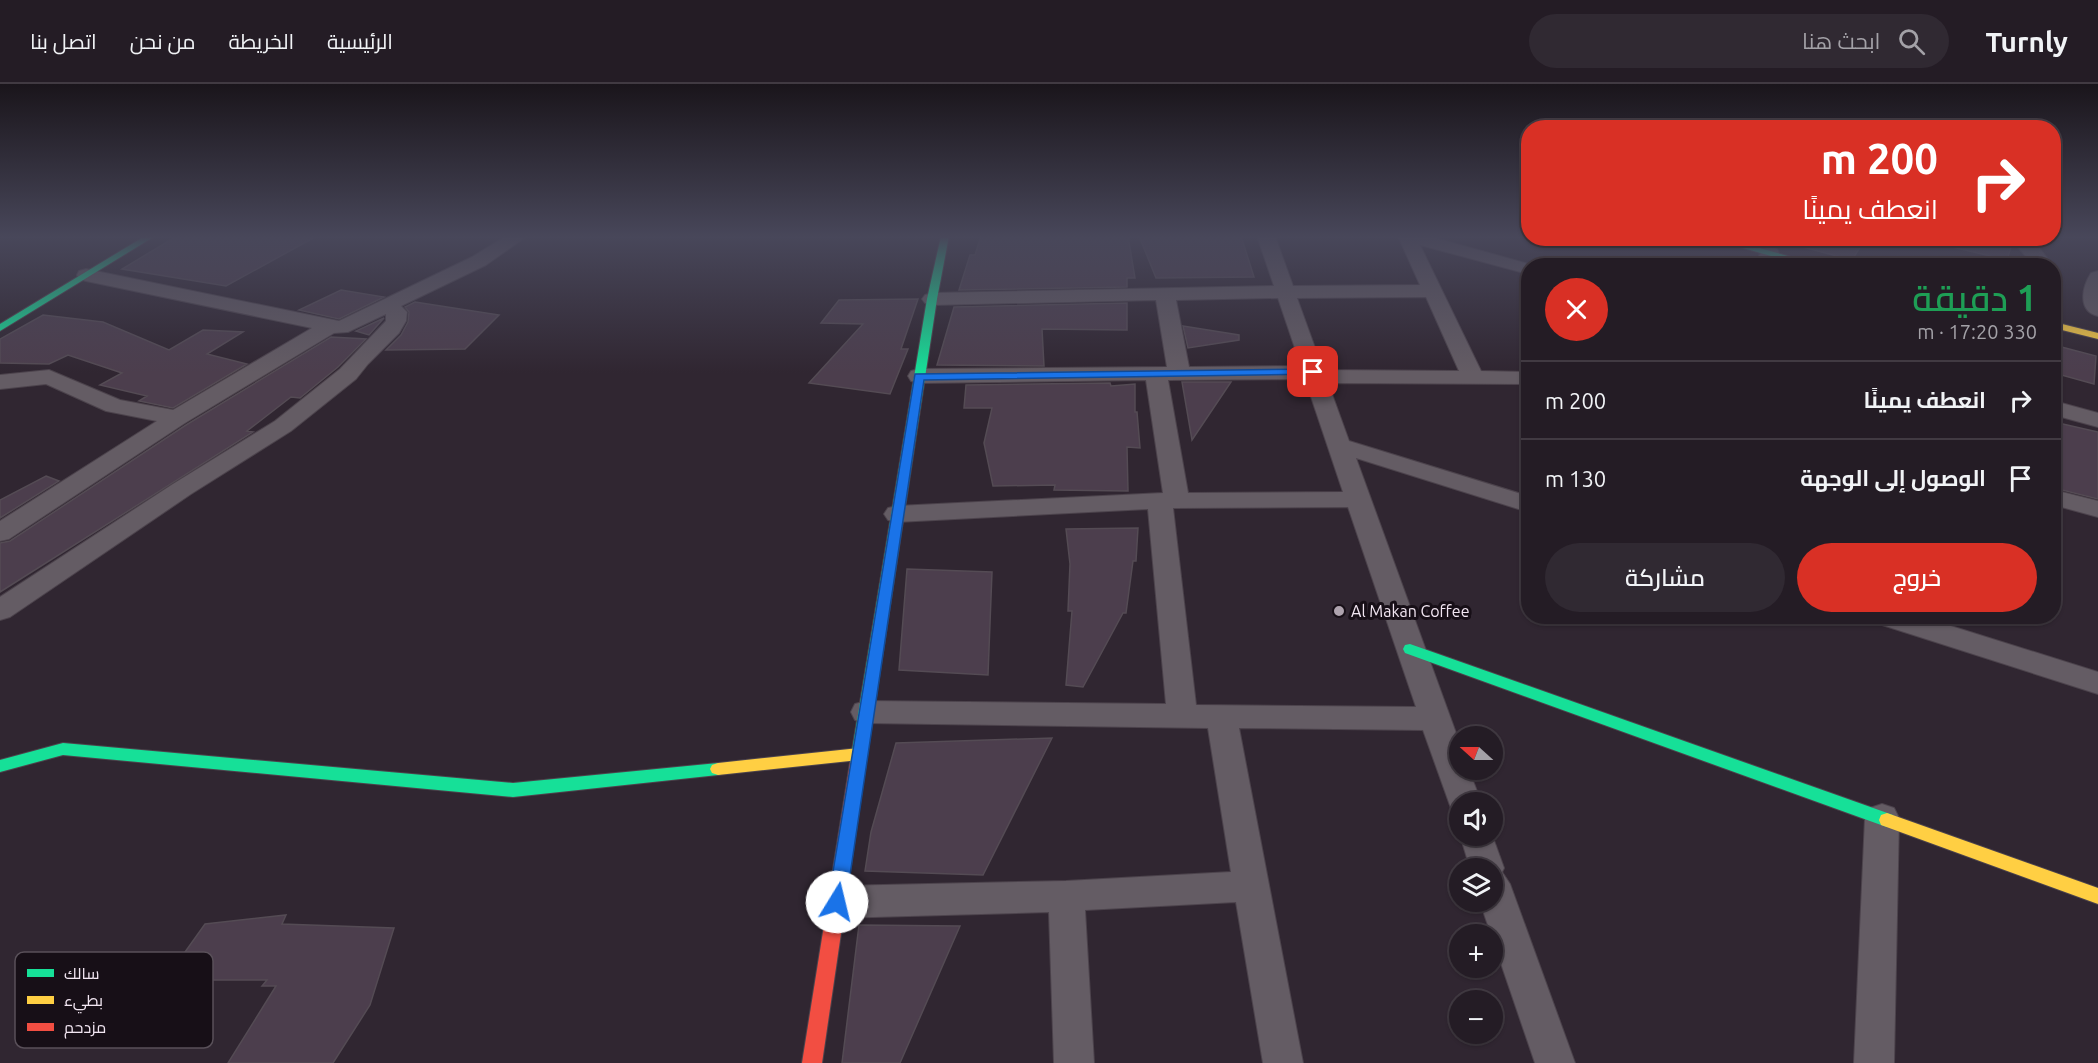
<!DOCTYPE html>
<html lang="ar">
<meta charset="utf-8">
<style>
:root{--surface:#241c25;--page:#302932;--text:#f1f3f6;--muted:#a3a1a7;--line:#413a42;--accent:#d93025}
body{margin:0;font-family:Ubuntu,Cairo,sans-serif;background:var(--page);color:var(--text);direction:rtl;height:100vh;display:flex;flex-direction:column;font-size:22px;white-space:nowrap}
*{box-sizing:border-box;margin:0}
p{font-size:20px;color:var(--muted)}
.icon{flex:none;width:33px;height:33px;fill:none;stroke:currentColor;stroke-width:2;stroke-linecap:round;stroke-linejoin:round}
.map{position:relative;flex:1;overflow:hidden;direction:ltr}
.side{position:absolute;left:1521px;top:174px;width:540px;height:366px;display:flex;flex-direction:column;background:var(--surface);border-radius:24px;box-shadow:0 2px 4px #0004,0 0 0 2px var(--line);direction:rtl}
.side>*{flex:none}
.hud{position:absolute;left:1521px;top:36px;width:540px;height:126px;border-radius:24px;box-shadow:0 2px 4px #0004,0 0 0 2px var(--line);direction:rtl;background:#d93025;color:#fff;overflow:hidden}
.needle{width:39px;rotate:291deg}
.fabs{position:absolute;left:1449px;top:642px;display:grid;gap:12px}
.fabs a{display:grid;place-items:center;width:54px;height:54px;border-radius:50%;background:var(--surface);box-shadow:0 2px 4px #0004,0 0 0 2px var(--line);font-size:30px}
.pin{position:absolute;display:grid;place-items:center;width:51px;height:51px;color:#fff;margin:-26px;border-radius:12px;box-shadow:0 3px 9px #0006}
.me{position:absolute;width:66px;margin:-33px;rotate:9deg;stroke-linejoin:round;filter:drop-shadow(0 0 4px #0008)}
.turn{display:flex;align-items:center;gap:21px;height:126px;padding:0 24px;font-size:27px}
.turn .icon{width:78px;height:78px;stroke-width:2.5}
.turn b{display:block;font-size:42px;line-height:51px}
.round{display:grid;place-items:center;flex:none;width:63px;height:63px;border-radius:32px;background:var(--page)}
.overview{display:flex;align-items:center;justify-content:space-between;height:102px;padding:0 24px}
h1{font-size:36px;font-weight:600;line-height:45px;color:#1e9e55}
.cta{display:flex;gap:12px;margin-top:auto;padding:12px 24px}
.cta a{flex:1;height:69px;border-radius:36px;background:var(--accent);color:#fff;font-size:24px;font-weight:600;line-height:69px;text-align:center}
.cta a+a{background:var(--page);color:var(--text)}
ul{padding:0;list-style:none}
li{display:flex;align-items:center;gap:18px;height:78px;padding:0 24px;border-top:2px solid var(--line)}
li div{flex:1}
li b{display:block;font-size:22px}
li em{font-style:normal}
header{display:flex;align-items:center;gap:36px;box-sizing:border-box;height:84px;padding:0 30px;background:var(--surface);border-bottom:2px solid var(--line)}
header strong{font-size:28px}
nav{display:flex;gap:33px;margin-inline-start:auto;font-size:21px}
.search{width:420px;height:54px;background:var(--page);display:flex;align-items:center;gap:15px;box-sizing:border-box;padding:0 21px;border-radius:33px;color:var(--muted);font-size:22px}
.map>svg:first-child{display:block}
</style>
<header>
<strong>Turnly</strong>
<div class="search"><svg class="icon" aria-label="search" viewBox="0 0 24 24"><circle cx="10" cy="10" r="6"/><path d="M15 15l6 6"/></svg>ابحث هنا</div>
<nav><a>الرئيسية</a><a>الخريطة</a><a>من نحن</a><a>اتصل بنا</a></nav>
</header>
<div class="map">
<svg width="2098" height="979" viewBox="0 0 2098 979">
<rect width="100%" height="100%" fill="#302631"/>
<path fill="#4c3e4d" stroke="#544b54" stroke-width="1.5" d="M177,152h140l-91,50 -104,-17z
M981,152h147l7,42h-8v9l-168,3 11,-35h5z
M1139,152h102l13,41 -98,1z
M1796,154h70l-14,22 -57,-15z
M1949,154h51l12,6 -5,16 -59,-14z
M341,206l43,7 -45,22 -40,-9z
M918,215l-17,50h7l-18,45 -81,-11 54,-59 -42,-1 18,-23z
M415,218l84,13 -34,34 -79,1 15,-15 7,-13 1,-10 -4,-5z
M1127,219v27l-85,-1 2,37 -107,-1 17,-58z
M43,231l60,7 66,28 34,-20 40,2 -36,22 40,10 -74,44 -34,-7 8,-5 -47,-11 22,-12 -54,-18 -19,9 -49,-1v-24z
M384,234l-15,17 -13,-4z
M1183,242l56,9v5l-51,8z
M331,253l35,2 -28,28 -38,31 -9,-1 -44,34 6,1 -253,160v-49l10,-2 176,-116z
M2054,261l42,11 -2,28 -40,-11z
M1182,298h49l-39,58z
M1110,299l1,3 24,-2v28h2l3,36 -13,-1 1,44 -74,-1 1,-5 -62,1 -9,-43 8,-35h-28l2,-23z
M2054,338l44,10v67l-44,-11z
M46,392l13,5 -59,37v-18z
M1138,444l-2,33h-3l-7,52h-3l-40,74 -17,-2 6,-74h-4l2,-47 -4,-35z
M907,485l85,3 -4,103 -89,-5z
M1052,654l-69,137 -118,-4 6,-39 25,-89z
M286,831l-4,9 112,4 -24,77 -37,58h-105l48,-77h-14l5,-6h-102l40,-56z
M859,841l101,1 -60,137h-58z"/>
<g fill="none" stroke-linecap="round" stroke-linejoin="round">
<g stroke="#4c434c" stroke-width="2">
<path id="street" d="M506,152h21l-41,29 -85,41 6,6 -1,9 -7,12 -31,31 -12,15 -65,52 -100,63 -181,123 -10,3v-23l173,-113 102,-63 65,-52 46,-48v-7l-38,18 -14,1 -149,90 -176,116 -9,2v-20l157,-100 -51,-10 -60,-27 -46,5v-14l49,-5 71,30 53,10 139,-82 -226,-47 -7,-2 -2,-4 2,-4 7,-2 253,52 133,-64z
M1257,152h18l18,50 127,-1 -22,-49h30l108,30h-8v8l-108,-29 61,126 47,1v12l-200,-1 21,58 179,55v16l-172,-54 104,286v26h9l12,32h-21v12l-8,-3 -29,-81 -184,-2 64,335h-40l-27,-161 -151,8 9,153h-40l-5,-151 -212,6 -13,-5 -5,-11 5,-11 13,-5 229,-5 165,-9 -23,-144 -342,-5 -11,-3 -4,-8 4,-8 11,-3 300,3 -18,-195 -251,13 -9,-2 -4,-6 4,-6 9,-2 266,-13 -17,-113 -227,3 -8,-2 -3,-5 3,-5 8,-2 248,-2 -11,-67 -224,5 -7,-2 -3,-4 3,-4 7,-2 342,-7zM1426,213l33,74 -136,-1 -26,-72zM1278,214l23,68 -112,1 -13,-67zM1305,295l38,113 -155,1 -20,-113zM1348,423l68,200 -220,-2 -23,-197z
M2010,154h22l21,28h-19z
M1770,163l7,2 2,4 -7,13h-19l10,-17z
M2098,187v45c-21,-5 -16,-29 -7,-43z
M2054,317l44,12v14l-44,-12z
M2054,406l44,11v16l-44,-12z
M1872,532h47l179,56v22l-222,-71z
M1882,720l12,4 5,10 -5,245h-40l11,-245 5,-10z
M1460,751h32l12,33 -2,4 8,12 65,179h-40l-55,-161h12v-34h-22z"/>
</g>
<g stroke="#4c434c" stroke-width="2">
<path id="fast" d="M145,152h10l-155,95v-7z
M941,152h8l-12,63 -71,464 -2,4 -6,2 -6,-2 -2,-4 77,-464z
M1708,154h16l99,28h-17z
M1410,560l483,171 2,5 -2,5 -6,2 -6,-2 -476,-172 -2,-4 2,-4z
M63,659l450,40 205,-20 6,2 2,4 -2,4 -6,2 -205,22 -450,-42 -63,17v-12z"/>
</g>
<g stroke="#4c434c" stroke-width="2">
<path id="slow" d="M2054,238l44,11v6l-44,-11z
M859,664l6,2 2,4 -2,4 -6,2 -141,15 -6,-2 -2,-4 2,-4 6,-2z
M1887,729l211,75v16l-217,-79 -2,-5 2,-5z"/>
</g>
<g stroke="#4c434c" stroke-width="2">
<path id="jam" d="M858,673l6,2 2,4 -44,300h-20l48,-300 2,-4z"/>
</g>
<use href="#street" fill="#645c64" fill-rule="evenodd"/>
<use href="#fast" fill="#16e098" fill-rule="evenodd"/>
<use href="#slow" fill="#ffcf43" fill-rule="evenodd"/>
<use href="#jam" fill="#f24e42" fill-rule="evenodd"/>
</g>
<linearGradient id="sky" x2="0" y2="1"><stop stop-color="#1a151b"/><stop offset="0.53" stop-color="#48475a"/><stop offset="1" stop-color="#48475a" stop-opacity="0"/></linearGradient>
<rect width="2098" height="289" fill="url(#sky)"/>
<path fill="#1a73e8" stroke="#114b97" stroke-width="1.5" d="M1313,285l6,3 -2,2 -393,6 -78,522 -3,6 -6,2 -7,-2 -2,-6 87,-528z"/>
<circle fill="#aea3ae" stroke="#170f17" stroke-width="2" cx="1339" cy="527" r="6"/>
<g text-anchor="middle" stroke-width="6" stroke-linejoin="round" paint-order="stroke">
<g font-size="16" fill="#f2e6f2" stroke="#170f17" text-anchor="start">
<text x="1351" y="533">Al Makan Coffee</text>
</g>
</g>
<rect x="15" y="868" width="198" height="96" rx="9" fill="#170f17" stroke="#595059" stroke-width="1.5"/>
<rect x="27" y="885" width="27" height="8" fill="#16e098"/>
<rect x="27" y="912" width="27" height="8" fill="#ffcf43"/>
<rect x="27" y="939" width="27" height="8" fill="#f24e42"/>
<g font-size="16" fill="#f2e6f2">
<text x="64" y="895">سالك</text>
<text x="64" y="922">بطيء</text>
<text x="64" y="949">مزدحم</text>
</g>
</svg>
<div class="fabs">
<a><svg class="needle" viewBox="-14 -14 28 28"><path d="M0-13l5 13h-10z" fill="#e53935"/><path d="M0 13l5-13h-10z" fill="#a3a1a7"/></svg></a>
<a><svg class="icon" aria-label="sound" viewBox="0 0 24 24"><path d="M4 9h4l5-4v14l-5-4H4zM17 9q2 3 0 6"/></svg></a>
<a><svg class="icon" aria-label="layers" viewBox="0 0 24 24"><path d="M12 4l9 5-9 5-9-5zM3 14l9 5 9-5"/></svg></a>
<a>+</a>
<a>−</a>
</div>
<div class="pin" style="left:1313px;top:288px;background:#d93025"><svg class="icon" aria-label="arrive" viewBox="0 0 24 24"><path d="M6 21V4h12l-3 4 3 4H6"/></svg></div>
<svg class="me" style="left:837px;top:818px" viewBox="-20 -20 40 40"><circle r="19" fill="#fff"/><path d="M0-13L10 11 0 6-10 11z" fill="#1a73e8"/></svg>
<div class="hud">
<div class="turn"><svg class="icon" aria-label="right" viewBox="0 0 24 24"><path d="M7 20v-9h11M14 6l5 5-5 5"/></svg><div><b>200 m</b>انعطف يمينًا</div></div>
</div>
<section class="side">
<div class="overview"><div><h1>1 دقيقة</h1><p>330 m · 17:20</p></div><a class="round" style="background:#d93025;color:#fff"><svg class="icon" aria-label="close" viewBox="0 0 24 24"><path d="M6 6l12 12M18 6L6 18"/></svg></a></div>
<ul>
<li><svg class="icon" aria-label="right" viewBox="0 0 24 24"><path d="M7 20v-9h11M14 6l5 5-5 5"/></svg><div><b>انعطف يمينًا</b></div><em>200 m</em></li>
<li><svg class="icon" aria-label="arrive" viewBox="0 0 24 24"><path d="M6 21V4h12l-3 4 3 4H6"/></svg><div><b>الوصول إلى الوجهة</b></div><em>130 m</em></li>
</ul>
<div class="cta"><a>خروج</a><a>مشاركة</a></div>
</section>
</div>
